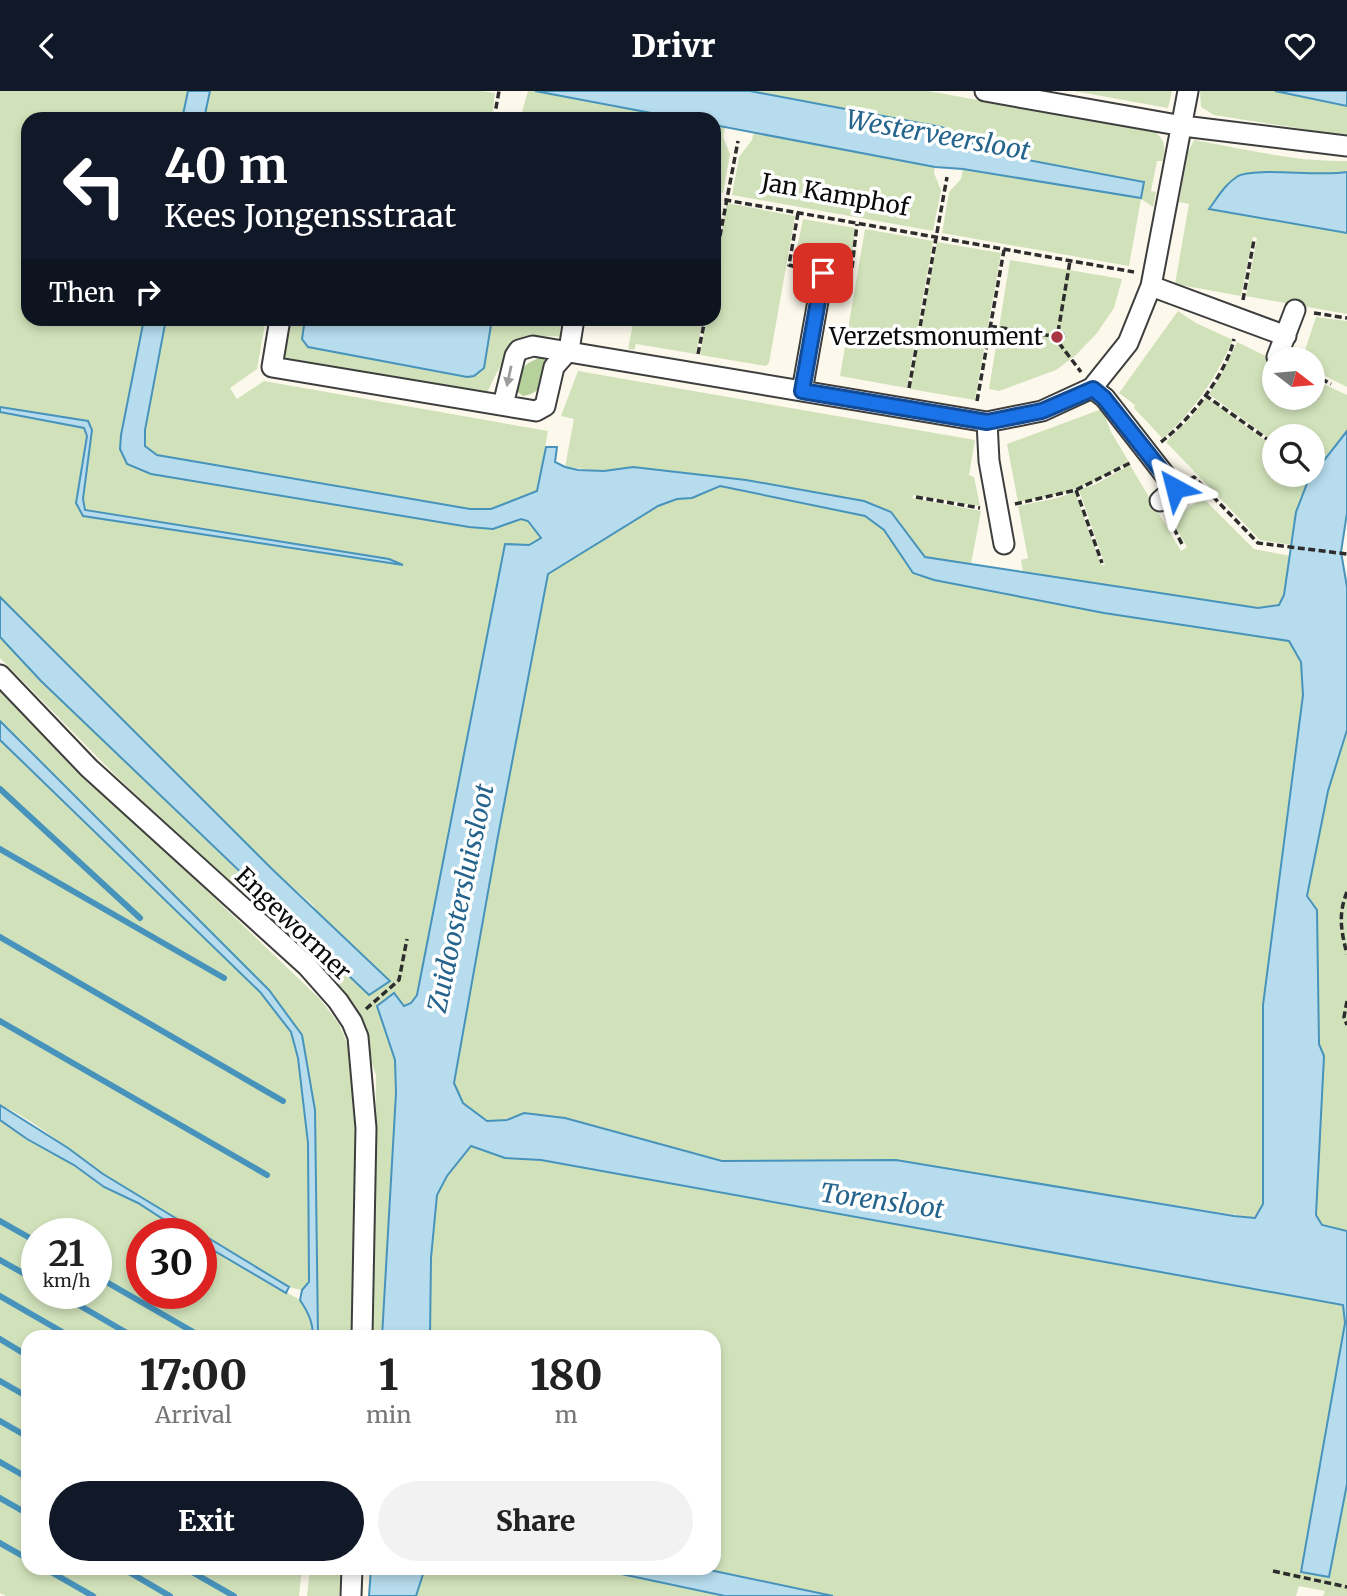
<!DOCTYPE html>
<style>
:root{--surface:#fff;--page:#f2f2f2;--text:#222;--muted:#767676;--accent:#111827}
body{margin:0;font-family:Merriweather,serif;background:var(--page);color:var(--text);height:100vh;display:flex;flex-direction:column;font-size:26px;white-space:nowrap}
*{box-sizing:border-box;margin:0}
p{font-size:23px;color:var(--muted)}
.icon{flex:none;width:38px;height:38px;fill:none;stroke:currentColor;stroke-width:2;stroke-linecap:round;stroke-linejoin:round}
.map{position:relative;flex:1;overflow:hidden}
.panel{position:absolute;left:21px;top:1239px;width:700px;height:245px;display:flex;flex-direction:column;background:var(--surface);border-radius:21px;box-shadow:0 4px 10px #0003}
.panel>*{flex:none}
.banner{position:absolute;left:21px;top:21px;width:700px;height:214px;border-radius:21px;box-shadow:0 4px 10px #0003;background:#111827;color:#fff;overflow:hidden}
.needle{width:46px;rotate:106deg}
.buttons{position:absolute;left:1262px;top:256px;display:grid;gap:14px}
.buttons a{display:grid;place-items:center;width:63px;height:63px;border-radius:50%;background:var(--surface);box-shadow:0 4px 10px #0003;font-size:35px}
.speed{position:absolute;left:21px;top:1127px;display:flex;gap:14px;font-size:35px;font-weight:700;text-align:center}
.speed>*{display:grid;place-content:center;width:91px;height:91px;border-radius:50%;background:var(--surface);box-shadow:0 4px 10px #0003;line-height:1}
.speed small{font-size:18px;font-weight:400}
.speed .limit{border:10px solid #d22;background:#fff;color:#111}
.pin{position:absolute;display:grid;place-items:center;width:60px;height:60px;color:#fff;margin:-30px;border-radius:14px;box-shadow:0 4px 10px #0006}
.me{position:absolute;width:77px;margin:-38px;rotate:322deg;stroke-linejoin:round;filter:drop-shadow(0 0 5px #0008)}
.turn{display:flex;align-items:center;gap:24px;height:147px;padding:0 28px;font-size:32px}
.turn .icon{width:91px;height:91px;stroke-width:2.5}
.turn b{display:block;font-size:49px;line-height:60px}
.then{display:flex;align-items:center;height:66px;padding:0 28px;background:#0003;gap:14px;font-size:26px}
.eta{display:flex;justify-content:space-evenly;align-items:center;height:119px;text-align:center}
.eta b{font-size:42px;font-weight:800;line-height:49px}
.primary-button{display:flex;gap:14px;margin-top:auto;padding:14px 28px}
.primary-button a{flex:1;height:80px;border-radius:42px;background:var(--accent);color:#fff;font-size:28px;font-weight:800;line-height:80px;text-align:center}
.primary-button a+a{background:var(--page);color:var(--text)}
header{display:flex;justify-content:space-between;align-items:center;height:91px;padding:0 28px;background:var(--accent);color:#fff;font-size:32px;font-weight:800}
.map>svg:first-child{display:block}
</style>
<header><svg class="icon" aria-label="back" viewBox="0 0 24 24"><path d="M15 5l-7 7 7 7"/></svg>Drivr<svg class="icon" aria-label="heart" viewBox="0 0 24 24"><path d="M12 20l-8-8c-3-5 5-10 8-4 3-6 11-1 8 4z"/></svg></header>
<div class="map">
<svg width="1347" height="1505" viewBox="0 0 1347 1505">
<rect width="100%" height="100%" fill="#fcf8eb"/>
<path fill="#d1e2ba" fill-rule="evenodd" d="M0,0h188l-6,28h-154v200h116l-23,116 6,29 24,10 318,53 24,2 28,-10 7,2 13,18 -12,6 -24,-1 -88,452c-11,12 -24,10 -40,11l18,53 1,33 -14,244h-14l7,-147 1,-115 -19,-59 -10,-20 -234,-223 -113,-115v-21l41,44 259,250 69,63 -56,-89 -40,-35 -273,-273z
M210,0h270l15,2 -3,26h-288z
M528,0h7l148,28h-163z
M750,0h178l227,41c11,9 10,16 8,29h-6l-6,30 5,1 -3,15 -12,-8 -12,67 -187,-33 7,-41 12,-13 2,-10 177,29 4,-16 -163,-31 -16,-14 -24,-10z
M1074,0h98l-4,17z
M1200,0h75l72,15v30l-133,-21 -13,-8z
M714,34l11,2 -2,10 7,17 -7,39 -9,-1z
M754,41l181,35 -1,6 7,17 -8,41 -201,-36 7,-38 13,-17z
M1194,49c50,9 102,22 153,21v11l-16,3 -70,-2 -51,36 137,24v81l-101,-18 11,-58 -4,-1 -12,59 -66,-12 14,-80 -10,-2 9,-50z
M727,112l68,13 -26,147 -3,3 -66,-11 6,-36h8v-43z
M803,128l52,9 -4,34 -33,-5 -3,11 -21,-5z
M865,138l68,12 -26,147 -67,-12z
M937,151l64,11 -26,147 -65,-11z
M1010,169l112,19 -8,29 -17,25 -21,22 -20,15 -57,21 -10,-2z
M1178,220l18,12 37,17c-21,44 -35,65 -70,99l-29,-31 1,-3 -16,-12z
M1316,226l31,4v66l-34,-17 -1,-11h-10z
M166,228h100l-9,50 -27,19 7,11 27,-18 284,50 -11,60 -46,18h-21l-313,-54 -12,-9v-16z
M291,228h14l-3,20 182,29 8,-49h73l-3,18c-45,-5 -58,19 -75,56l-204,-35z
M634,228h69l-7,35 -60,-10 -2,6 -6,-1z
M1237,251l37,18v37h38l1,-18 34,16v36l-39,50 -12,31 -5,33 -31,-5 -94,-98 29,-29 11,-16 68,50v27h38v-38h-38v6l-65,-48 9,-14z
M578,280l397,69 -6,35 5,2 6,29 -66,-11 -2,3 69,13 -10,53 -46,-7 -34,-45 -145,-32 -113,-13 -29,4 -39,-4 9,-48 -13,-3z
M1102,318l9,23 18,30 -36,20 -29,11 -46,9 -11,-58z
M1130,374l51,86 6,-4 -16,-28 32,-21 51,51 36,7 -6,39 -5,11 -21,2 -235,-36 -2,-12 7,-2 -10,-52 39,-8 18,-6 26,73h4l-26,-75 17,-6z
M720,395l145,30 19,14 29,42 21,8 170,33 185,28 12,21 2,33 -40,310v199l-8,14 -359,-58 -174,1 -157,-43 -41,-5 -17,7 -20,1 -24,-18 -9,-19 44,-248 50,-262 110,-68 19,-7 15,-1z
M0,596l94,96 226,216 19,25 8,19 8,33 4,67 -5,194h-36l-3,-227 -14,-75 -32,-45 -269,-269z
M1347,639v501l-25,-6 -6,-10 8,-159 -5,-12 -1,-100 -11,-48 21,-105z
M0,650l260,251 31,40 7,26 10,85 1,139 -7,8c-27,-3 -56,-28 -79,-44 -39,-25 -82,-46 -120,-72 -31,-21 -69,-55 -103,-69z
M0,1029l27,19 47,26 30,22 34,16 48,31h-44v59h59v-50l99,57c8,12 13,22 13,37h-285v231h274l-3,28h-293l-6,-3zM37,1143h59v59h-59z
M471,1054l34,13 36,2 802,145 2,18 -43,249 27,5 18,-93v112h-24l2,-5 -26,-5 -3,10h-463l-133,-28h14v-231h-284l1,-79 6,-63 10,-19z
M310,1477h32l-3,28h-32z
M425,1477h168l132,28h-309z"/>
<path fill="#b6d19b" d="M541,266l6,5c-4,18 -2,30 -24,34l-8,-6c5,-20 6,-25 26,-33z"/>
<path fill="#b6dced" stroke="#4793bb" stroke-width="2" fill-rule="evenodd" d="M188,0h22l-6,28h-22z
M535,0h215l191,36 24,10 16,14 163,31 -3,16 -178,-29 -28,-2 -221,-42v-6h-31z
M1275,0h72v15z
M1347,81v61l-138,-24c9,-12 16,-25 29,-33 17,-9 83,1 109,-4z
M144,228h22l-21,111v16l12,9 313,54h21l46,-18 9,-44h11l-2,15 10,5 13,3 26,1 29,-4 113,13 118,21 27,11 34,45 333,51 21,-3 5,-10 12,-83 12,-31 39,-50v82l-6,39 6,35v143l-19,61 -21,105 10,14 2,134 5,12 -8,159 6,10 25,6v253l-18,93 -28,-5 44,-249 -2,-18 -802,-145 -36,-2 -34,-12 -24,30 -10,19 -6,63 -1,79h-48l14,-244 -1,-33 -18,-54 17,-13 10,13 7,-3 6,-8 88,-451 24,1 12,-7 -13,-17 -7,-2 -28,10 -24,-2 -318,-53 -24,-10 -7,-15 1,-14zM720,395l145,30 19,14 29,43 21,7 170,33 185,28 12,21 2,33 -40,310v199l-8,14 -21,-2 -338,-56 -174,1 -157,-43 -41,-5 -17,7 -20,1 -24,-18 -9,-20 44,-247 50,-262 110,-68 19,-7 15,-1z
M305,228h187l-8,49 -10,8 -7,1 -159,-30 -6,-8z
M0,316l88,14 4,9 -9,69 2,11 304,49 14,6 -320,-49 -7,-13 11,-67 -3,-8 -84,-16z
M0,506l273,273 117,111 -21,14 -328,-314 -41,-44z
M0,630l269,269 33,45 13,75 3,227h-5c0,-15 -5,-25 -13,-37l2,-10 7,-8 -1,-139 -10,-85 -7,-26 -31,-40 -260,-252z
M0,1014l68,43 35,26 186,113 -3,6 -85,-50v-9h-15l-48,-31 -34,-16 -30,-22 -47,-26 -27,-19z
M371,1477h54l-9,28h-47z
M593,1477h107l133,28h-108z"/>
<g fill="none" stroke-linecap="round" stroke-linejoin="round">
<path stroke="#4793bb" stroke-width="6" d="M0,698l140,129
M0,758l224,129
M0,846l283,164
M0,930l267,154
M0,1130l37,21
M0,1169l37,21
M96,1185l106,61
M58,1202l76,44
M0,1205l71,41
M0,1248l28,17
M0,1290l28,16
M0,1330l28,16
M0,1371l28,16
M0,1407l28,16
M0,1452l28,16
M44,1477l49,28
M122,1477l48,28
M185,1477l49,28"/>
<g stroke="#3e3e3e" stroke-width="23">
<path id="street" d="M985,0l198,35 164,20
M1151,195l135,50
M280,228l-8,48 264,44 9,-5 9,-39 15,-17
M569,259l5,-31
M1277,266l18,-47
M1092,297l13,10 70,90 -15,13
M802,300l21,-118
M503,314l12,-49 4,-6 14,-4 454,76 55,-11 50,-23 36,-45 23,-57 37,-195
M987,331l2,39 15,83
M0,584l89,93 218,198 31,35 14,21 6,15 8,91 -4,209
M351,1505l1,-28"/>
</g>
<path stroke="#2d2d2d" stroke-width="3.5" stroke-dasharray="7 3.5" stroke-linecap="butt" d="M494,28l5,-28
M714,107l420,74
M798,122l-9,52 15,4
M714,176l24,-126
M842,179l10,-2 5,-44
M1243,209l11,-60
M1314,222l33,5
M990,235l62,10
M1052.5 246a5.5 5.5 0 1 1 11 0a5.5 5.5 0 1 1-11 0Z
M1058,241l12,-71
M1059,252l22,29
M698,263l7,-35
M1312,283l19,10
M909,297l38,-211
M1205,304l69,49
M977,310l27,-151
M1161,351c29,-22 65,-67 73,-103
M1190,388l4,-2 64,66 89,11
M1076,399l26,73
M916,406l64,11
M1015,413l61,-14 56,-28
M1169,428l14,27
M1347,801c-9,22 -6,39 0,62
M1347,910l-3,16 3,8
M366,918l33,-29 8,-41
M1273,1480l74,16"/>
<use href="#street" stroke="#fff" stroke-width="19"/>
</g>
<defs><path id="oneway-solid" d="M-6-.8H1V-3.2L6.5 0L1 3.2V.8H-6Z" transform="scale(1.75)"/></defs>
<use fill="#9d9d9d" href="#oneway-solid" transform="translate(509 285) rotate(102)"/>
<g fill="none" stroke-linecap="round" stroke-linejoin="round">
<g stroke="#114b97" stroke-width="18">
<path id="route" d="M823,182l-21,118 185,31 55,-11 51,-22 11,9 71,90"/>
</g>
<use href="#route" stroke="#1a73e8" stroke-width="12"/>
</g>
<circle fill="#a83541" stroke="#fff" stroke-width="2.5" cx="1057" cy="246" r="7"/>
<g text-anchor="middle" stroke-width="7" stroke-linejoin="round" paint-order="stroke">
<g font-size="24" fill="#0b0b0b" stroke="#fff">
<text transform="translate(835 104) rotate(10)" y="8">Jan Kamphof</text>
<text transform="translate(293 833) rotate(44)" y="8">Engewormer</text>
</g>
<g font-size="24" fill="#0b0b0b" stroke="#fff" text-anchor="end">
<text x="1043" y="254">Verzetsmonument</text>
</g>
<g font-size="26" font-style="italic" fill="#25648c" stroke="#fff">
<text transform="translate(938 44) rotate(10)" y="9">Westerveersloot</text>
<text transform="translate(461 807) rotate(-78)" y="9">Zuidoostersluissloot</text>
<text transform="translate(882 1110) rotate(8)" y="9">Torensloot</text>
</g>
</g>
</svg>
<div class="buttons">
<a><svg class="needle" viewBox="-14 -14 28 28"><path d="M0-13l5 13h-10z" fill="#e53935"/><path d="M0 13l5-13h-10z" fill="#767676"/></svg></a>
<a><svg class="icon" aria-label="search" viewBox="0 0 24 24"><circle cx="10" cy="10" r="6"/><path d="M15 15l6 6"/></svg></a>
</div>
<div class="speed"><div>21<small>km/h</small></div><div class="limit">30</div></div>
<div class="pin" style="left:823px;top:182px;background:#d93025"><svg class="icon" aria-label="arrive" viewBox="0 0 24 24"><path d="M6 21V4h12l-3 4 3 4H6"/></svg></div>
<svg class="me" style="left:1175px;top:397px" viewBox="-20 -20 40 40"><path d="M0-17L14 15 0 8-14 15z" fill="#1a73e8" stroke="#fff" stroke-width="4"/></svg>
<div class="banner">
<div class="turn"><svg class="icon" aria-label="left" viewBox="0 0 24 24"><path d="M17 20v-9H6M10 6l-5 5 5 5"/></svg><div><b>40 m</b>Kees Jongensstraat</div></div>
<div class="then">Then<svg class="icon" aria-label="right" viewBox="0 0 24 24"><path d="M7 20v-9h11M14 6l5 5-5 5"/></svg></div>
</div>
<section class="panel">
<div class="eta">
<div><b>17:00</b><p>Arrival</p></div>
<div><b>1</b><p>min</p></div>
<div><b>180</b><p>m</p></div>
</div>
<div class="primary-button"><a>Exit</a><a>Share</a></div>
</section>
</div>
